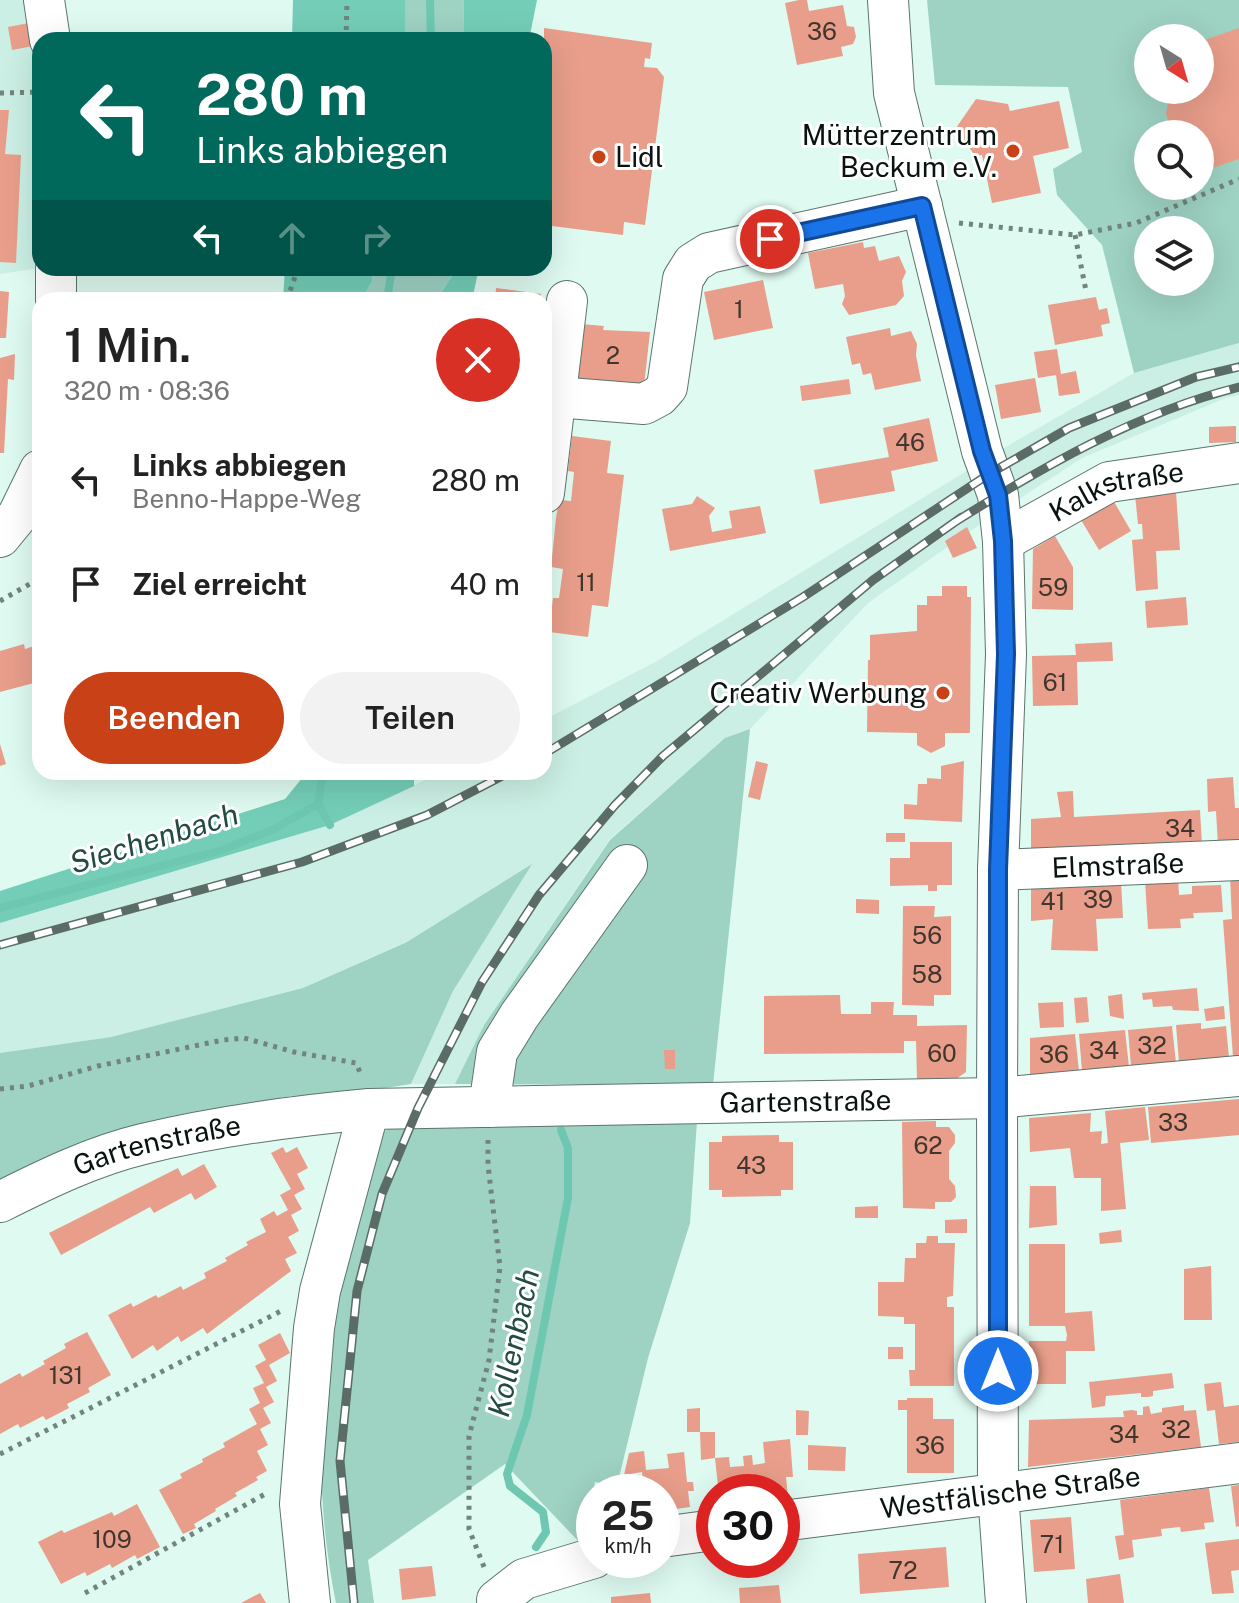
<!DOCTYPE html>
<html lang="de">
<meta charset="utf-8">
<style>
:root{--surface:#fff;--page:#f2f2f2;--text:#222;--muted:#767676;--accent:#c94116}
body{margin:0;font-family:"Public Sans",sans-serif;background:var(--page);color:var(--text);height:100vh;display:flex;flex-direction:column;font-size:30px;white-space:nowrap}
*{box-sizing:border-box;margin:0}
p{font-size:26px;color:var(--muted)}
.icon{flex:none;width:44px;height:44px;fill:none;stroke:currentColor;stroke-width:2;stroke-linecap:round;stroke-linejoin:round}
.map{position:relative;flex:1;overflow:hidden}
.drawer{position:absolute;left:32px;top:292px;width:520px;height:488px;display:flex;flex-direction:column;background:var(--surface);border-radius:24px;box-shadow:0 8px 32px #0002}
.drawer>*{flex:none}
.top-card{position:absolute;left:32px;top:32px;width:520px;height:244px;border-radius:24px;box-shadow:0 8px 32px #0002;background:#00695c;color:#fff;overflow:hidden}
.needle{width:52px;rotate:143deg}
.buttons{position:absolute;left:1134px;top:24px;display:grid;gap:16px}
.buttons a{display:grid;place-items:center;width:80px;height:80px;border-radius:50%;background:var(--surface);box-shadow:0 8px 32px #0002;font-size:40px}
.speed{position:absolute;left:576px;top:1474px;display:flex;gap:16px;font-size:40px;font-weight:700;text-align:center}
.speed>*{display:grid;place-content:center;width:104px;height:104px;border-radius:50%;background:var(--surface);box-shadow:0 8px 32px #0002;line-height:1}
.speed small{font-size:20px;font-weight:400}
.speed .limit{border:12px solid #d22;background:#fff;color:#111}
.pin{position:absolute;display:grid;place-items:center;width:68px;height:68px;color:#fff;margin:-34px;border:4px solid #fff;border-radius:50%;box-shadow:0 2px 8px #0007}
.me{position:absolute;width:88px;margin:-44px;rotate:0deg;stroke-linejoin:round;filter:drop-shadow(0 0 6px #0008)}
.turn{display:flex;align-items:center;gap:28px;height:168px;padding:0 32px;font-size:36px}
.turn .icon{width:104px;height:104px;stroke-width:2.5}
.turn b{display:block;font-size:56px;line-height:68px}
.lanes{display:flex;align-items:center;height:76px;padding:0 32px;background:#0003;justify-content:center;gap:40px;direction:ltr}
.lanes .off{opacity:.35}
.round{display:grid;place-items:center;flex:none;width:84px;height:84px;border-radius:42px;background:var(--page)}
.summary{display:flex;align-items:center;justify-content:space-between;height:136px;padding:0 32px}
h1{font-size:48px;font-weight:600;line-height:60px}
.primary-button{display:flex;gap:16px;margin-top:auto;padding:16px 32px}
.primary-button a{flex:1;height:92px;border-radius:48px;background:var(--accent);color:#fff;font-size:32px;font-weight:600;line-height:92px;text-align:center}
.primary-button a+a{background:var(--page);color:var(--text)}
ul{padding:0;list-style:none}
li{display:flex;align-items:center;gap:24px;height:104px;padding:0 32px}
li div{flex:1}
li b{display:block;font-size:30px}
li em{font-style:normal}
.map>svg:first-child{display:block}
</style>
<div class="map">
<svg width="1239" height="1603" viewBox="0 0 1239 1603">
<rect width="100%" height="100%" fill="#defaf1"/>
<path fill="#cbefe4" d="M0,0h33l7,40v228l-40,6z
M1239,343v52l-13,3 -144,60 -115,75 -99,70 -118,126 -25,9 -115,101 -126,186 -29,59h-44l42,-93 -47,-49 -103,46 -192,49 -111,16v-130l330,-98 112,-53h102v-52l113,-59 352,-216 125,-72z"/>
<path fill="#9ed2c3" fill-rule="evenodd" d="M405,0h59l-1,40h-58z
M927,0h312v343l-105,30 -32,-128 -45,-50 -4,-26 29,-17 -14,-65 -133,-2zM1148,38h52v52h-52zM1148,134h52v52h-52zM1148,230h52v52h-52z
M373,268h79l2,5 -18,27h-75l11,-18z
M750,729l-37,356 -258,-1 29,-59 126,-185 115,-102z
M532,864l-79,127 -42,93 -64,10 -56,2 -105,19 -186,74v-136l111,-16 192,-49 104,-46z
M401,1120l296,1 -7,102 -42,135 -31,128 -22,-4 -13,63 -77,-81 -137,96 6,43h-38c-19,-93 -20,-191 -2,-285 11,-61 30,-122 45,-183z"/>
<path fill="#74ceb7" d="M293,0h112v40h-113z
M464,0h73l-8,40h-66z
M285,268h88l-1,14 -11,18h-78z
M452,268h27l-7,32h-36l18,-27z
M307,772h107v14l-84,39 -330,98v-32l285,-92z"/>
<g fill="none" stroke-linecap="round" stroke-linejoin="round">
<path stroke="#6ec8b1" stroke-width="8" d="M430,0l1,40
M387,300l5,-32
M323,772l-5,32 12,21
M0,908l222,-58 50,-20 46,-26
M536,1547l10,-15 -3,-20 -33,-26 -3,-12 20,-59 41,-217v-50l-7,-18"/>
</g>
<path fill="#e89e8a" d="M799,0h8l2,11 34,-6 4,21 7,1 2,10 -3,7 -12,3 2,9 -46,9 -12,-62z
M29,23l4,23 -21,4 -4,-23z
M544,28l108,15 -2,16 -5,-1 -1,9 13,1 7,9 -19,148 -21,-3 -1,13 -79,-10z
M1239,28v131l-32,11 -7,-21v-15l-22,-3 -9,-7 -3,-11 2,-9 14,-14h18v-33l6,-2 -4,-14z
M976,99l32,5 2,7 49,-10 10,47 -36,8 8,37 -49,10 -10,-48 -7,1 -19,-28z
M0,110h9l-4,44 16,1 -5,108 -16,-1z
M863,242l1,6 11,-2 4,15 20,-5 7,16 -4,9 2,15 -8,9 -47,10 -7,-11 3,-8 -2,-12 -28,5 -7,-36z
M763,280l10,48 -59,12 -10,-48z
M496,288l45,6 -1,6h-45z
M0,291l9,1 -3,46h-6z
M1096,297l3,13 8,-2 3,15 -9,2 2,11 -48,9 -7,-40z
M581,324l23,2 -1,4 47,2 -6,54 -69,-7z
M890,328l1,8 20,-5 6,13 -1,11 5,26 -46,9 -4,-17 -8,2 -3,-12 -8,2 -6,-28z
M1057,349l4,25 15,-3 4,22 -21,3 -3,-21 -18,3 -4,-26z
M15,354l-1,26 -6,-1 -4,74h-4v-95z
M1035,378l6,34 -40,7 -6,-34z
M849,379l2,15 -49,7 -2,-15z
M929,418l9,43 -47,10 4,20 -75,13 -6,-34 75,-13 -6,-29z
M1236,426v16l-27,1v-16z
M572,436l39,5 -4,32 17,2 -16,132 -16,-2 -4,32 -39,-5 4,-34h6l4,-29 -12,-2 5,-49 3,-18 12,1 3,-29 -6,-1z
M1176,492l4,58 -24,1 2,38 -22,2 -4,-51 11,-1 -1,-15h-4l-3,-29z
M697,496l18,12 -6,8 3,16 20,-4 -3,-17 31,-5 6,27 -96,18 -8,-42 30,-5z
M1113,500l18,31 -32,19 -18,-30z
M967,527l10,21 -24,10 -8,-17z
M1055,536l18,31v43l-41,-1 1,-60z
M942,586h25v11h4l-1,136h-25v13l-14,7 -14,-8v-12l-50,-1 1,-72h2v-25l47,-4v-26h10v-9h15z
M1186,597l2,28 -41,3 -2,-27z
M1112,642l1,19 -36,1 1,43 -45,1 -1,-50 44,-1 -1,-11z
M24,644l1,5 15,-5v43l-4,1 -2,-5 -34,9v-41z
M0,744l6,20 -6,2z
M756,761l12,3 -8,36 -12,-3z
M964,761l-2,61 -58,-3v-15l13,1 1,-21h9v-6l14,1v-13z
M1233,777l2,31h4v36l-21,1 -2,-34 -8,1 -1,-33z
M1073,791l1,26 126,-7 2,35 -171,9v-35l30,-2 -4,-25z
M886,833h19v9h-19z
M910,842h42v43h-15v6h-9v-6l-38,1v-28h20z
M1239,875v182h-6l-10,-137 9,-1 -2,-43z
M1178,878l1,17 13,-1v-8l29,-1 2,27 -30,1 1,5 -14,1 1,9 -33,1 -3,-49z
M1121,881l2,37 -27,1 2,32 -47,-1 2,-31 -22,2v-36z
M856,899l23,1v14l-23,-1z
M903,906h32l-1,11 17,-1v79h-17v11l-32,-1z
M1197,988l2,23 -26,-1 -1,-4 -19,1 -1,-8 -9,1 -1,-7z
M1122,994l2,25 -14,-3 -2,-20z
M840,995l1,19h30v-12h23l-1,13h24v11l50,-1 -1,47 -10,7 -39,1 -1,-39h-12v12l-140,1v-58z
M1087,997l2,25 -13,1 -2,-25z
M1063,1002l1,25 -24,1 -2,-25z
M1224,1006l1,13 -19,2 -2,-12z
M1201,1023v6l25,-3 3,32 -50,4 -3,-37z
M1172,1026l4,37 -45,3 -3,-36z
M1125,1030l4,37 -47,4 -3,-37z
M1075,1034l4,37 -49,5v-38z
M664,1050h11v19h-10z
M1239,1099v36l-88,8 -3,-36z
M1145,1107l4,33 -29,3 6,66 -25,2v-33h-27l-4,-30 -40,4 -1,-34 62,-5 -1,19 12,-1 -1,13 7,-1 -3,-32z
M936,1121v6h13l6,8v8l-6,8v28l6,7 1,11 -5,5h-16v7l-32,-1 -1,-86z
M779,1135v7h14v48h-12v6l-59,1v-7h-13v-48h13v-6z
M283,1147l3,6 11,-6 11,21 -11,6 8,15 -11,6 8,14 -11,6 8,16 -11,6 9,16 -12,6 6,12 -84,63 -4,-6 -22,14 -3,-6 -21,15 -4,-6 -21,14 -24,-44 23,-12 2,4 23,-12 2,3 23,-12 2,4 23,-12 -2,-5 23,-12 -2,-3 23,-13 -2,-3 20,-10 -6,-13 14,-8 3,5 11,-6 -8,-15 11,-6 -20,-36z
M204,1164l13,23 -22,13 -4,-7 -37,20 -4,-6 -89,48 -12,-22 129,-65 4,8z
M1030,1186h26l1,39 -28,3z
M878,1206v12h-23v-11z
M967,1219v14h-22v-13z
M1121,1230l1,12 -22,2 -1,-11z
M927,1236h11v7h17l-2,53 -6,1v10h7v79h-44l-1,-16h6v-46h-11v-7l-26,-1v-34h26l1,-24h11v-15h10z
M1029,1244h36v69l27,-2 3,40h-29v33h-37v-43h37l1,-6 -2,-9h-36z
M1211,1266l1,54h-28v-51z
M87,1332l24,43 -23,13 2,4 -23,12 2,4 -23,12 -3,-4 -23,12 -2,-4 -18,10v-50l20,-11 2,4 23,-13 -2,-3 23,-13 -2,-4z
M280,1333l10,20 -21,12 8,16 -11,6 8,15 -11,6 8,15 -11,6 8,16 -11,6 10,20 -11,6 2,3 -23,13 2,3 -22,13 1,2 -22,13 2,4 -13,6 -24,-44 23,-12 -2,-4 23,-12 -1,-3 23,-12 -2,-4 34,-19 -8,-15 11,-6 -7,-15 11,-5 -9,-17 11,-6 -8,-15z
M888,1347h15v12h-15z
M1172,1373l2,15 -21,3v5l-5,1h-7v-4l-35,3 -1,10 -13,2 -3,-26z
M1221,1382l3,25 15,-2v37l-20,2 -4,-34 -8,1 -3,-27z
M907,1398h26v21h21v54h-47v-63h-9v-10h9z
M1184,1405v6l12,-1 5,37 -173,20 1,-47 95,-3 -1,-6 9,-1 5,1v4h6v-8l6,-1 2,8 11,-2v-4z
M700,1408v24h-13v-23z
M796,1410l13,1 -1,24h-12z
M700,1432h15v26l14,-1 1,10 14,-1 -1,-10 9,-1 1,10 12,-2 -2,-21 27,-3 3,38h-7l2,20 -6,1v-6h-57l-1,-6h-6l-3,-28 -14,2z
M808,1445l38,2 -1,24 -37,-1z
M644,1451l2,19 23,-2 -2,-14 17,-2 3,30h6l1,9h-6l2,16 -28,4v-19h-41l-1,-3 24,-2 -2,-15 -18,3 5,-22z
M1239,1485v41l-3,1 -5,-41z
M1209,1488l5,34 -10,1 1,6 -24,3 -1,-5 -19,2 1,7 -30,4 2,17 -15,3 -4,-24 9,-1 -4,-35z
M137,1504l23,43 -23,12 -2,-4 -23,13 -2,-4 -23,12 -2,-4 -24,12 -23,-42 24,-12 2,3 48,-21 2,4z
M1071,1517l4,52 -41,3 -4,-52z
M1239,1539v31l-8,1 3,22 -22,1 -7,-51z
M946,1547l3,40 -89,7 -2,-40z
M432,1566l4,30 -34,4 -3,-31z
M1120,1574l4,29h-36l-2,-24z
M779,1585l2,18h-41l-1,-15z
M260,1593l6,10h-25z
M650,1593l1,10h-40v-6z"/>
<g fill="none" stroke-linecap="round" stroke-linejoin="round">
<g stroke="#5c746d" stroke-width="42">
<g id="minor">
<path d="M44,0l6,40"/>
<path d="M888,0l6,93 88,358 16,44 5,46 3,113 -8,216 -1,228 1,395 8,110"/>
<path d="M56,268v32"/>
<path d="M556,397l88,7 15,-8 8,-9 16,-108 10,-16 16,-10 213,-47"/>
<path d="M544,493l23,-192"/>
<path d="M0,537l18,-22 22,-45"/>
<path id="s1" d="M1003,541l106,-59 130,-19"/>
<path id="s2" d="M998,870l241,-10"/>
<path d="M489,1107l8,-55 22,-36 108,-151"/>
<path id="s3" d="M0,1202c46,-23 93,-46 143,-58 74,-18 150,-28 226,-35l628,-11 242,-22"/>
<path id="s4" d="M782,1521l457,-58"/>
<path d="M662,1537l52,-7"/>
<path d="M497,1600l27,-21 70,-21"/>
<path d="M310,1603l-10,-99 14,-176 6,-37 49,-182"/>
</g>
</g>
<path stroke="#71847e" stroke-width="5" stroke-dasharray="4 6" stroke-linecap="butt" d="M346,40l1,-40
M0,93l40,-1
M959,223l116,12 61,-12 103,-44
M1075,235l11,56
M287,300l11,-32
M0,601l40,-23
M0,1089l28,-3 70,-20 125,-26 21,-2 50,14 62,11 6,14
M0,1454l283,-144
M484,1567l-15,-38v-93l20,-76 11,-93 -12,-102v-25
M85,1593l182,-100"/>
<use href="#minor" stroke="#fff" stroke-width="40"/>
<g stroke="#5b6c67" stroke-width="9">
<path id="rail" d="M955,522c89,-56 181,-109 284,-135
M544,754l259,-157 186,-123 80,-46 127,-51 43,-10
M0,945l302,-83 125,-47 83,-43
M354,1603l-14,-142 17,-170 25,-97 36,-86 64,-126 57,-87 76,-90 48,-49 210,-176 89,-63"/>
</g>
<use href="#rail" stroke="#fff" stroke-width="6" stroke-dasharray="18" stroke-linecap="butt"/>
</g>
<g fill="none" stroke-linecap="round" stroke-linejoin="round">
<g stroke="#114b97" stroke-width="20">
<path id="route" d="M770,239l152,-33 60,245 16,44 5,46 3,113 -8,216v501"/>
</g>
<use href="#route" stroke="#1a73e8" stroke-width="14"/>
</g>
<g fill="#c94116" stroke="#fff" stroke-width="3">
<circle cx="1013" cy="151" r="8"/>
<circle cx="599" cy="157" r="8"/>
<circle cx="943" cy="693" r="8"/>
</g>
<g text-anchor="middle" stroke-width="6" stroke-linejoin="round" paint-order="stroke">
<g font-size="24" fill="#41362e">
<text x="822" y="40">36</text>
<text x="739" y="318">1</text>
<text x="613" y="364">2</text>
<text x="910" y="451">46</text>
<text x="586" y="591">11</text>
<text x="1053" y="596">59</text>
<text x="1055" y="691">61</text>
<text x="1180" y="837">34</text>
<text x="1098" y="908">39</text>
<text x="1053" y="910">41</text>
<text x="927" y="944">56</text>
<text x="927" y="983">58</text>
<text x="1152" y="1054">32</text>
<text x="1104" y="1059">34</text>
<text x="942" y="1062">60</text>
<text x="1054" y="1063">36</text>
<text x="1173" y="1131">33</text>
<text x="928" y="1154">62</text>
<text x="751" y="1174">43</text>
<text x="66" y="1384">131</text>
<text x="1176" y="1438">32</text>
<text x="1124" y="1443">34</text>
<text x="930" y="1454">36</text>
<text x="112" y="1548">109</text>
<text x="1052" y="1553">71</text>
<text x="903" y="1579">72</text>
</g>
<g font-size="28" fill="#091310" stroke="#fff" text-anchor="end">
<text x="997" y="145">Mütterzentrum<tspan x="997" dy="32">Beckum e.V.</tspan></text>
<text x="615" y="167" text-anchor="start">Lidl</text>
<text x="927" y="703">Creativ Werbung</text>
</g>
<g font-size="28" fill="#091310" stroke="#fff">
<text dy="10" stroke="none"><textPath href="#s1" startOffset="126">Kalkstraße</textPath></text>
<text dy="10" stroke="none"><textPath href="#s2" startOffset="120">Elmstraße</textPath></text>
<text dy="10" stroke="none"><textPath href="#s3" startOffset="820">Gartenstraße</textPath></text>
<text dy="10" stroke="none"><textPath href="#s3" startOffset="168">Gartenstraße</textPath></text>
<text dy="10" stroke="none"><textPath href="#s4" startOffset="230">Westfälische Straße</textPath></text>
</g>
<g font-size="30" font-style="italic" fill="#234b41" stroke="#fff">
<text transform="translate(154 839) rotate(-17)" y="10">Siechenbach</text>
<text transform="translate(514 1343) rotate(-78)" y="10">Kollenbach</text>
</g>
</g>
</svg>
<div class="buttons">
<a><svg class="needle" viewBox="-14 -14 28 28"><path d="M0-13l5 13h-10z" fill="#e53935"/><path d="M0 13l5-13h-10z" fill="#767676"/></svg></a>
<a><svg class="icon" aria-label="search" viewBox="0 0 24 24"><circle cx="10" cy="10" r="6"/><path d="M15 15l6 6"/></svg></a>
<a><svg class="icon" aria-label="layers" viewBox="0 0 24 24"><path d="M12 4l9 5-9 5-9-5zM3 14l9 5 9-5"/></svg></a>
</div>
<div class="speed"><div>25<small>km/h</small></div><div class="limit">30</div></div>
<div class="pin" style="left:770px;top:239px;background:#d93025"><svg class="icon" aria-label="arrive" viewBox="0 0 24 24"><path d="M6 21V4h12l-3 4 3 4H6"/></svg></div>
<svg class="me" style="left:998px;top:1371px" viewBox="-20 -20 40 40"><circle r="17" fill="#1a73e8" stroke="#fff" stroke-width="3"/><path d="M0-11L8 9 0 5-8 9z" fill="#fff"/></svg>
<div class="top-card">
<div class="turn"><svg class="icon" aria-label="left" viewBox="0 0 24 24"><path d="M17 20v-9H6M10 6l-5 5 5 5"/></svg><div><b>280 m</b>Links abbiegen</div></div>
<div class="lanes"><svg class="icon" aria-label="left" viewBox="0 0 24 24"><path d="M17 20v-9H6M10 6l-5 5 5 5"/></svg><svg class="icon off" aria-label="ahead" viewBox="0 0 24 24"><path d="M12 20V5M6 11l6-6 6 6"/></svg><svg class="icon off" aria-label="right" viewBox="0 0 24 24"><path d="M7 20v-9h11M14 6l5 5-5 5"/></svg></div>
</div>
<section class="drawer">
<div class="summary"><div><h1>1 Min.</h1><p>320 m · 08:36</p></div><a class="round" style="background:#d93025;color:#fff"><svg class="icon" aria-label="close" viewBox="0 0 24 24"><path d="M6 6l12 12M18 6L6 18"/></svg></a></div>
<ul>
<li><svg class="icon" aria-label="left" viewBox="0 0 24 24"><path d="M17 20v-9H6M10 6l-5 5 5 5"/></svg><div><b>Links abbiegen</b><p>Benno-Happe-Weg</p></div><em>280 m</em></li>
<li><svg class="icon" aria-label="arrive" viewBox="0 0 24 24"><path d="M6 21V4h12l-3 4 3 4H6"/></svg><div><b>Ziel erreicht</b></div><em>40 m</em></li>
</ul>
<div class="primary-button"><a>Beenden</a><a>Teilen</a></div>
</section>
</div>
